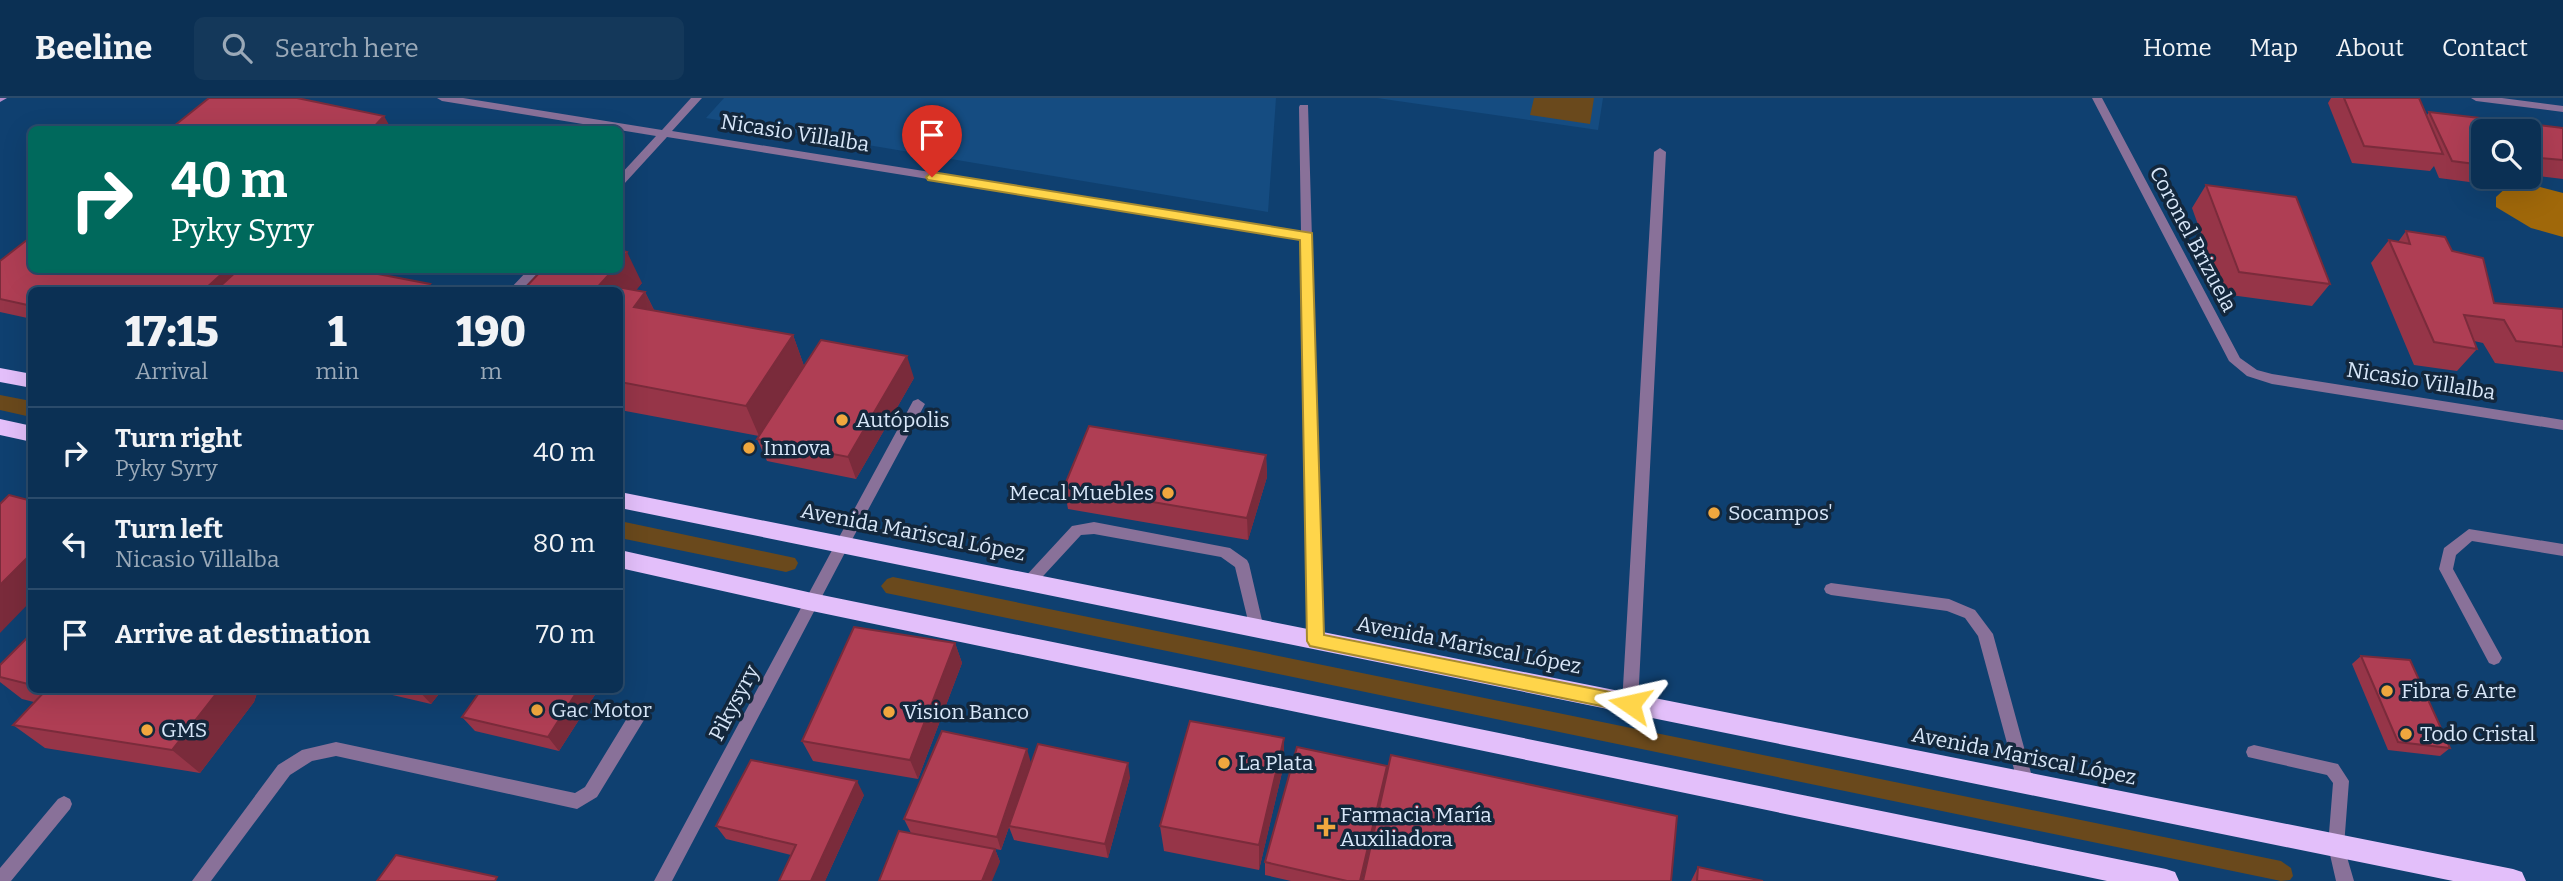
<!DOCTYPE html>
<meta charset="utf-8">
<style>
:root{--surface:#0b3054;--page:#14385a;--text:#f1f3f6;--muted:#9aa9b8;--line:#2b4b6b}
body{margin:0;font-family:Bitter,serif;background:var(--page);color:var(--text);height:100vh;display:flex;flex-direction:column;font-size:26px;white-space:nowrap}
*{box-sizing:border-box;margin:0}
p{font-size:23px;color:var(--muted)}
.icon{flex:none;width:38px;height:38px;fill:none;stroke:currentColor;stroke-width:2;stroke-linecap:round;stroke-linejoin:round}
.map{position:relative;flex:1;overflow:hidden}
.panel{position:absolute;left:28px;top:189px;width:595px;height:406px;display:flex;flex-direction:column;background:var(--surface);border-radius:10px;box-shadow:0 7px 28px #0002,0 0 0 2px var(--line)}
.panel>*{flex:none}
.hud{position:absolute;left:28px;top:28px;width:595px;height:147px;border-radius:10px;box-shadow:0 7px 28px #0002,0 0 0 2px var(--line);background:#00695c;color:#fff;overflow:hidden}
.buttons{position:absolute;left:2471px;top:21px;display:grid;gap:14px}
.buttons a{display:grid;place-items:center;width:70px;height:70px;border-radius:10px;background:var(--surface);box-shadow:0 7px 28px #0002,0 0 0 2px var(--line);font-size:35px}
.pin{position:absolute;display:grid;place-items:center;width:60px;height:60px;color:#fff;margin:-72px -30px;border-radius:50% 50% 50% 0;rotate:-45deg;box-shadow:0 0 7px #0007}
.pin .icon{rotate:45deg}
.me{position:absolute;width:77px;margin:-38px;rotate:281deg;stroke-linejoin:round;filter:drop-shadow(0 0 5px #0008)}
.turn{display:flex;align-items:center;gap:24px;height:147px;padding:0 28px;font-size:32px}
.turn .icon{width:91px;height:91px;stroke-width:2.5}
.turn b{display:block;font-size:49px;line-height:60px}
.eta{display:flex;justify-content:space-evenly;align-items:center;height:119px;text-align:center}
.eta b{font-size:42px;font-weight:800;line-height:49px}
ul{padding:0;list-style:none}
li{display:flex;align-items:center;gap:21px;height:91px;padding:0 28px;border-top:2px solid var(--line)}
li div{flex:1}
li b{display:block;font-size:26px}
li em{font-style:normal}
header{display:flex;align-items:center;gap:42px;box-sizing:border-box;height:98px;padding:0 35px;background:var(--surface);border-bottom:2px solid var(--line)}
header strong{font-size:33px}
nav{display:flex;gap:38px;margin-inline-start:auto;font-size:24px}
.search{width:490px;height:63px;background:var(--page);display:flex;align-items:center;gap:18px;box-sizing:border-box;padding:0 24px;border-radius:10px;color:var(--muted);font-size:26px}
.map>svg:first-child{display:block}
</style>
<header>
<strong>Beeline</strong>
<div class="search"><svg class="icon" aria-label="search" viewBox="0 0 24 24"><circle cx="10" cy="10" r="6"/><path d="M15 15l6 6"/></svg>Search here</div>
<nav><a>Home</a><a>Map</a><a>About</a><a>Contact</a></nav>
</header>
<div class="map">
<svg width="2563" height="783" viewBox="0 0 2563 783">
<rect width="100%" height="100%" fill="#0f4070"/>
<path fill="#154c81" d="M724,0h552l-8,114 -562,-94z
M1377,0h226l-5,32z"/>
<path fill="#6a491c" d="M1534,0h60l-4,26 -60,-9z
M0,297l31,6v16l-31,-7z
M620,423l175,37 3,5 -3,6 -9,3 -166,-34z
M893,479l1388,284 10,7 2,8 -3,4 -9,1 -1395,-288 -5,-7 6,-7z"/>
<path fill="#a0680a" d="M2521,84l42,11v44l-32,-9 -35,-21v-10l13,-12z"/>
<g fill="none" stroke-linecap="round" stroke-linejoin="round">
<path fill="#897199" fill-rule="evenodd" d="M1660,50l6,4 -28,552 -2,5 -6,2 -6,-2 -2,-5 32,-552z
M918,301l7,5 -78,145h-10l-2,-4 2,-4 76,-140z
M1094,424l136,26 17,12 2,4 15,65 -3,4 -5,2 -5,-2 -16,-66 -14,-10 -127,-23 -13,1 -48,52 -5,2 -5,-2 -2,-4 2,-4 49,-53z
M2469,431l94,15v12l-91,-15 -16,14 -3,14 49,89 -3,5 -5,2 -5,-2 -50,-94 5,-21z
M1831,485l118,16 26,11 18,24 41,150 -2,5 -6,2 -6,-2 -2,-5 -40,-148 -13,-18 -18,-7 -116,-16 -5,-2 -2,-4 2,-4z
M638,610l6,2 2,5 -2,5 -47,77 -20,12 -241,-53 -24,5 -22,14 -79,106h-19l86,-116 24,-15 34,-8 239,51 10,-6 47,-77z
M2254,647l84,19 11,17 -5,65 -2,6 -6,2 -6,-2 -2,-6 5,-63 -6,-8 -79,-18 -2,-5 2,-5z
M64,698l6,3 2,5 -2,5 -59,72h-11v-13l58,-69z"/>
<path fill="#897199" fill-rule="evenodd" d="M437,0h26l199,32 29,-32h11l-30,33 629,100 -2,-124 1,-2h8l16,536 -3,5 -5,1 -5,-1 -3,-5 -7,-402 -634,-102 -43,47 -4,1v-10l36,-39 -214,-35z
M2092,0h10l138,260 17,12 15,4 291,46v10l-291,-46 -25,-8 -18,-15z
M2471,0h31l61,8v6l-87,-11z
M528,172h13l-19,20h-13z
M842,441l5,2 2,4 -177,336h-18l183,-340z
M2336,740l6,2 12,41h-18l-8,-35 2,-6z"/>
<path fill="#b38ccb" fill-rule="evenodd" d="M0,0h7l-7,4z"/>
<path fill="#e3bffa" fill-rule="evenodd" d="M0,270l32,6v14l-32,-6z
M0,321l32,7v16l-32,-7z
M620,394l1893,377 9,3 4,9h-73l-1833,-373z
M620,452l192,43 1354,276 9,3 4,9h-72l-1295,-270 -192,-43z"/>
</g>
<path fill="#963548" d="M2331,0h88l8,17 2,-3 54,19v46h15l-6,8 -53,-7 -5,-12 -4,5 -78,-8 -24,-60z
M2503,23l60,7v51l-34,-4v-44h-34z
M2206,87l124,99 -18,22 -89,-12 -31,-86z
M2406,133l46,20 42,52 69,6v63l-68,-9 -12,-20 -9,-2 3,8 -20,22 -43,-6 -43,-102 18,-23 9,2z
M0,163l430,23 4,6h-402v29l-32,-7z
M642,185l-6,7 9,2 9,18 139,25 11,31 -45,70 -139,-26v-120z
M914,280l-58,101 -89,-18 -10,-22z
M1266,357l1,22 -19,63 -180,-31 -4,-22z
M32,535v57h226l-4,12 -54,71 -155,-25 -32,-23 21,-23 -12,-3 -22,-17v-17z
M955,545l7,20 -44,116 -105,-18 -11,-20z
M2361,558l89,92 -10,8 -52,-6 -36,-86z
M371,592h71l-11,14z
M481,592h117l-39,61 -84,-20 -13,-14z
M1284,640v26l-25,106 -95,-19 -4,-25z
M1031,665l99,14 -22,81 -94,-18 -5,-13 -8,23 -6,-1 5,13 -89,-29 -7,-14z
M1387,668l-2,14 -23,101h-71l-26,-6v-13z
M864,697l-39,86h-46l12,-26 -65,-16 -10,-13z
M1698,769l65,14h-72z"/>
<path fill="#7a2b3b" d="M384,18l8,14h-21z
M627,154l15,31 -22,27v-20h-25l18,-20h7v-9z
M226,172h29l-21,20h-30z
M430,186l4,6h-10z
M645,194l15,30 -26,-15z
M793,237l11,31 -45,70 -13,-30z
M907,258l7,22 -58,101 -8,-22z
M1266,357l1,22 -19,63 -1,-22z
M32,455v47l-32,33v-48z
M620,540l5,8 -5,8z
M955,545l7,20 -44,116 -8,-19z
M219,592h39l-4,12 -54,71 -28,-23z
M418,592h24l-11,14z
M578,592h20l-39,61 -11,-14z
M1284,640v26l-25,106v-25z
M1027,651l4,14 -30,87 -4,-13z
M1128,665l2,14 -22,81 -3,-14z
M1387,668l-2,14 -23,101h-2z
M857,683l7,14 -39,86h-14z
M995,751l5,13 -8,19h-10z"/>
<path fill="#af3e54" stroke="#7a2b3b" stroke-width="2" d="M209,0h88l87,18 -13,14h-202z
M2344,0h75l24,56 -79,-8z
M2429,14l59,7 4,12h-9v34l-31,-4z
M2503,23l60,7v32l-34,-3v-26h-21z
M2206,87l90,12 34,87 -91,-12z
M2406,133l39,6 7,14 31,7 11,45 69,6v38l-47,-6 -12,-21 -40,-5 13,34 -43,-7 -45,-102 21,4z
M32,138v34h194l-22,20h-172v16l-32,-7v-38z
M620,152l7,2 -7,9z
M238,172h119l73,14 -6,6h-208z
M542,172h71l-18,20h-72z
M612,188l33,6 -11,15 159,28 -47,71 -126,-24v-92h-12z
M821,242l86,16 -59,101 -91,-18z
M1089,328l177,29 -19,63 -183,-31z
M9,397l23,6v52l-32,32v-81z
M854,529l101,16 -45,117 -108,-19z
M32,535v52l-32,-8v-12z
M2361,558l49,4 40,88 -52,-6z
M46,592h173l-47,60 -159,-25z
M481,592h97l-30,47 -86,-20z
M1190,623l94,17 -25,107 -99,-19z
M942,633l85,18 -30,88 -93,-18z
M1038,646l90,19 -23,81 -96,-18z
M1297,649l90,19 -27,115h-13l-82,-19z
M1391,657l286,61 -6,65h-308z
M751,662l106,21 -46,100h-32l17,-36 -80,-19z
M899,733l96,18 -13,32h-103z
M396,757l101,22 -2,4h-118z
M1698,769l65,14h-66z"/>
<path fill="#ffd54a" stroke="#a68a30" stroke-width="2" d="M932,74l380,61 12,402 306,61 6,2 3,6 -3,5 -6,3 -320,-66 -3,-5 -7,-401 -372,-60 -2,-3z"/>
<g fill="#f0a73e" stroke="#13273c" stroke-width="2.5">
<circle cx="842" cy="322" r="7"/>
<circle cx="749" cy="350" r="7"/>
<circle cx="1168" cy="395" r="7"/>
<circle cx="1714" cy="415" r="7"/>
<circle cx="2387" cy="593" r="7"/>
<circle cx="537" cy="612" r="7"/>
<circle cx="889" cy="614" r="7"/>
<circle cx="147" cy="632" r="7"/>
<circle cx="2406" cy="636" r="7"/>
<circle cx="1224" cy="665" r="7"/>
<path d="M1322.5 718.5h7v7h7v7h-7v7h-7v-7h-7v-7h7z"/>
</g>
<g text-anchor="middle" stroke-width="7" stroke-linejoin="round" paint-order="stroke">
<g font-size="21" fill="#d8e7f9" stroke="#13273c">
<text transform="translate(795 35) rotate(9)" y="7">Nicasio Villalba</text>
<text transform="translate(2193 141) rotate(62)" y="7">Coronel Brizuela</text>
<text transform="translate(2421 283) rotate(9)" y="7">Nicasio Villalba</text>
<text transform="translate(913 434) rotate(11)" y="7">Avenida Mariscal López</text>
<text transform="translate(1469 547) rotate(11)" y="7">Avenida Mariscal López</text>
<text transform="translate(734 605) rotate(-62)" y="7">Pikysyry</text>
<text transform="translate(2024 658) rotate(11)" y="7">Avenida Mariscal López</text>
</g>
<g font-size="21" fill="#d8e7f9" stroke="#13273c" text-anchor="start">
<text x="856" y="329">Autópolis</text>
<text x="763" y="357">Innova</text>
<text x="1154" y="402" text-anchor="end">Mecal Muebles</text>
<text x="1728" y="422">Socampos'</text>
<text x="2401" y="600">Fibra &amp; Arte</text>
<text x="551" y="619">Gac Motor</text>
<text x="903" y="621">Vision Banco</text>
<text x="161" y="639">GMS</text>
<text x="2420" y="643">Todo Cristal</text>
<text x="1238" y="672">La Plata</text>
<text x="1340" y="724">Farmacia María<tspan x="1340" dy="24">Auxiliadora</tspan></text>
</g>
</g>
</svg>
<div class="buttons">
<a><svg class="icon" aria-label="search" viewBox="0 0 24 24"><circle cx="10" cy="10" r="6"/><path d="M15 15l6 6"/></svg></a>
</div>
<div class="pin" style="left:932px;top:79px;background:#d93025"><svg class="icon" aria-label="arrive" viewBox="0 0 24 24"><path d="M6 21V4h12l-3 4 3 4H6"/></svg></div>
<svg class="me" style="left:1630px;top:606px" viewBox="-20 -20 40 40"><path d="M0-17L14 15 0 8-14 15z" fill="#ffd54a" stroke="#fff" stroke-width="4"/></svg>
<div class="hud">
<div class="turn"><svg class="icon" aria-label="right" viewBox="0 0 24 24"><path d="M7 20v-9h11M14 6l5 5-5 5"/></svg><div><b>40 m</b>Pyky Syry</div></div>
</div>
<section class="panel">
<div class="eta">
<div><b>17:15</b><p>Arrival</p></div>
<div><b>1</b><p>min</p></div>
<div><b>190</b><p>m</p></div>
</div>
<ul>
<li><svg class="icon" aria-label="right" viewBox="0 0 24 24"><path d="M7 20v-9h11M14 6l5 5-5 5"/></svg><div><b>Turn right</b><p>Pyky Syry</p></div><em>40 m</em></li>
<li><svg class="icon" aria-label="left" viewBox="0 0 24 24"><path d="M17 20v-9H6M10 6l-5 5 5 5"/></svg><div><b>Turn left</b><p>Nicasio Villalba</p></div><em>80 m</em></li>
<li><svg class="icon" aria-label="arrive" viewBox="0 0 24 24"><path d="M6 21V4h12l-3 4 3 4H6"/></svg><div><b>Arrive at destination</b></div><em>70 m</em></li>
</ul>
</section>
</div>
